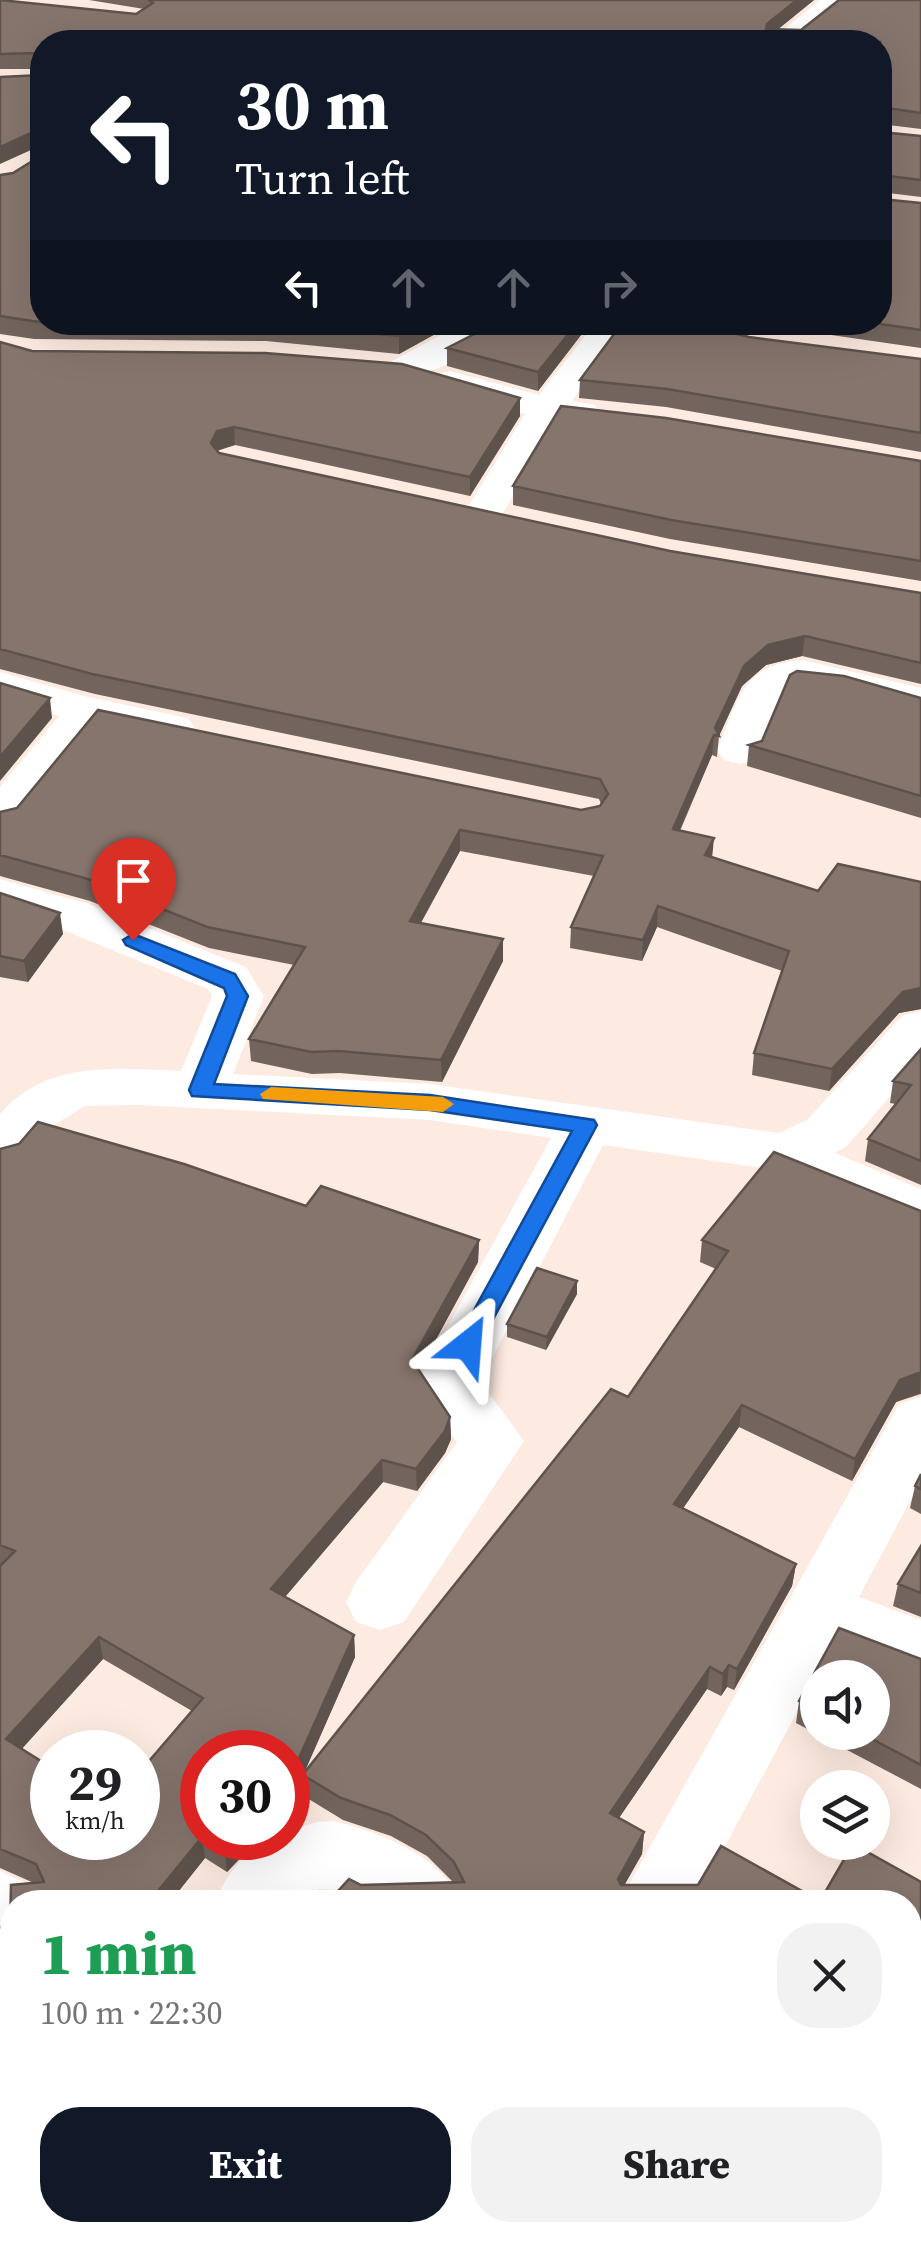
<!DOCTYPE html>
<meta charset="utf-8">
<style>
:root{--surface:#fff;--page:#f2f2f2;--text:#202124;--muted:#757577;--accent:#111827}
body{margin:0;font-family:"Source Serif 4",serif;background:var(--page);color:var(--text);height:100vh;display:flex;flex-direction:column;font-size:38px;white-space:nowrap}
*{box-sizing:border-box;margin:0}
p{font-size:32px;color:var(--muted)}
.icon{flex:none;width:55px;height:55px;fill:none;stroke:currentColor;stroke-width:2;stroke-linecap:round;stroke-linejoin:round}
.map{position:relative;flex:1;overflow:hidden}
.drawer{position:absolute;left:0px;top:1890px;width:922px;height:352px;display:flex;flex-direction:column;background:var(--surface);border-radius:40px 40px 0 0;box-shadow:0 10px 40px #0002}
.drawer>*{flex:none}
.guide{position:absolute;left:30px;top:30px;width:862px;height:305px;border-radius:40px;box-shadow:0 10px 40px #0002;background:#111827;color:#fff;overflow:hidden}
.fabs{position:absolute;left:800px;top:1660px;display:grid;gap:20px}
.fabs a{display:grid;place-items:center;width:90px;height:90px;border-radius:50%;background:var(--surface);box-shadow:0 10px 40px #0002;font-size:50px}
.speed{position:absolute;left:30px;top:1730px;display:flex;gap:20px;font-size:50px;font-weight:700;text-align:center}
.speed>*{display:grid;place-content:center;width:130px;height:130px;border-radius:50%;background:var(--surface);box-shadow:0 10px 40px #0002;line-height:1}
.speed small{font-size:25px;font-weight:400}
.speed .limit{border:15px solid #d22;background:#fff;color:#111}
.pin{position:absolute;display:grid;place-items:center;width:85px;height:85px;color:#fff;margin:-102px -42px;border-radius:50% 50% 50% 0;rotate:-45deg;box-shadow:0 0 10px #0007}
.pin .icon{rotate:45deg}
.me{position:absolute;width:110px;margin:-55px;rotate:28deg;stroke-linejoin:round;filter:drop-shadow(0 0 8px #0008)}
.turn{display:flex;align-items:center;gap:35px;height:210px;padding:0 40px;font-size:45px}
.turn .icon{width:130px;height:130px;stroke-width:2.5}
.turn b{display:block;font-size:70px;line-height:85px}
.lanes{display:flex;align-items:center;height:95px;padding:0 40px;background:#0003;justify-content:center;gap:50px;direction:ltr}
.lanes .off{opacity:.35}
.round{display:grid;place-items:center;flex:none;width:105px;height:105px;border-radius:40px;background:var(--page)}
.headline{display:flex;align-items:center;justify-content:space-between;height:170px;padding:0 40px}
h1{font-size:60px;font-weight:800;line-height:75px;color:#1e9e55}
.action{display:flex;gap:20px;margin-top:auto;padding:20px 40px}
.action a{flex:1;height:115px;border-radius:40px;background:var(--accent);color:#fff;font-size:40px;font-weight:800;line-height:115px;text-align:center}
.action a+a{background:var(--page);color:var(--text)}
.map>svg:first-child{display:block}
</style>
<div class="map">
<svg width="921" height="2241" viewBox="0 0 921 2241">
<rect width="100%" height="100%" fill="#fdeae0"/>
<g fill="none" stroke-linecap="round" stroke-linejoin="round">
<path fill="#fff" fill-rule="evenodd" d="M820,0h30l-53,42h-29z
M466,322h36c-17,25 -80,62 -110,55l-5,-8 5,-8z
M596,322h35l-59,79 23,4 5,8 -5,8 -13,3 -24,-3 -61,102 -14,4 -14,-4 -6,-8 62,-101 -88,-24 -5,-8 5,-8 13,-3 89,24z
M803,660l118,28v27l-79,-22 -48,-6 -9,6 -29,67 -16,4 -16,-4 -7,-10c21,-48 25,-87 86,-90z
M0,672l88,25 100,21 6,9 -6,9 -16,4 -73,-14 -82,101 -17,4v-44l59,-71 -59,-17z
M0,879l89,25 157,63 18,29 -31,78 197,10 349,49 28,-13 95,-104 19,-5v50l-74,85 -12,7 86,36v42l-152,-62 -166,-24 -123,236 44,60 -120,181 -24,8 -24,-8 -10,-20 10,-20 101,-140 -41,-58 135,-246 -121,-18 -293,-15 -52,1 -36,22 -29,36 -20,6v-56c46,-54 116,-46 181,-43l31,-75 -4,-7 -155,-63 -53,-16z
M921,1397v83l-62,117 62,23v59l-88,-34 -138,257h-76l280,-498z
M333,1821c47,11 110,35 127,81h-98l-21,-12 -23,-1 -16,13h-87c11,-29 38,-64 73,-64v-7l29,-9z
M0,1871l39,18 6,13h-33v47l-12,-5z
M12,2055v89l-12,5v-89z
M910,2169l11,5v67h-40l-5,-11h34z"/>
</g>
<path fill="#73655e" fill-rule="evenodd" d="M0,0l136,14 8,-5 -55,-9h725l-37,30h24l120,-30v129l-41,-5v-82h-838v27h-42z
M42,75v247h415l-58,32 -133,-13 -232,-2 -34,-5v-159l13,-2 29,-18z
M880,130l1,2 40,4v61l-41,-5z
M881,199l40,4v145l-179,-26h138z
M491,322h100l-53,69 -91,-25v-18l41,-21z
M749,337l172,22v93l-255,-45 -87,-9 1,-18z
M0,342l32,9 488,47v18l-50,80 -235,-51 -18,6 2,2 451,98 251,42v91l-119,-28 -36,9 -24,21 -23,50 -2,21 -5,-2 -32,76 32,26 106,34 103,-9v127l-22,4 -70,78 -77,-16 2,-22 28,-82 -125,-44 -15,34 -72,-13 1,-21 23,-51 -134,-25 -39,72 82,16v22l-61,121 -102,-9 -28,1 -61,-13 -2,-22 45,-74 -85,-17 -119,-47 -90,-25v-64l581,-2 19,-4 1,-2 -2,-5 -504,-105 -95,-25z
M921,461v120l-251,-42 -157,-34v-19z
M921,698v120l-174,-52 2,-21z
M0,893l63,41 -35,48 -28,-5z
M921,1049v136l-56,-24 3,-22 28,-35 -6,-1 3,-22z
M38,1122l146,42 122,42 15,-20 158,54 -1,22 -59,108 31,47 1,22 -6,14 -28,38 -34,-9 -98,115 69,38 1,22 -51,116 307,-384 17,8 88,-128 -16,-7 2,-22 72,-88 147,59v183l-25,8 -44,79 -113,-54 -56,81 113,56 -4,22 -58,104 -7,-3 -6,9 -14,-7 -88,129 25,14 -2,22 -18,31h74l23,-39 99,55 33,-57 68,38v60l-11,21v-61h-582l21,-23 12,6 92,-3 -26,-26 -36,-20 -48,-16 -36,-22 -19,26v-72h-86v86h72l-24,10 -23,24 -22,-14 -35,44h-158v328h788l15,11h-815v-92l3,-4 -3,-14 10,-7v-69l-10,4v-132l10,3 1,-45 23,-2 -34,-15v-719l19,-5zM103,1659l89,52 -54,63v64h-86v-70l-31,-19z
M577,1281v13l-31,56 -39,-13v-13z
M921,1474v40l-11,-6 5,-22z
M921,1546v71l-28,-11 5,-22z
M839,1628l82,31v130l-125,-66 3,-22zM818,1678h54v54h-54z
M910,2036l11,7v127l-10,-2 -1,5z"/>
<path fill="#5e524c" d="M797,0h17l-48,39 1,-15z
M42,128v17l-42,19v-17z
M424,322h33l-58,32v-18z
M578,322h13l-53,69v-19z
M520,398v18l-50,80v-19z
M234,427l1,18 -17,5 -6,12 -1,-19 6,-12z
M805,636l-3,20 -36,9 -24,21 -23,50 -4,-8 29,-62 24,-21z
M50,698l2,20 -52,63v-24z
M714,735l-2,20 -41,95 2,-21z
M460,830v21l-50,91v-21z
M714,838l-2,21 -7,-4z
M658,906l-1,21 -15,34 1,-21z
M60,913l3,21 -35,48 -4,-21z
M503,939v22l-61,121 -1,-22z
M921,988v21l-22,4 -70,78 3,-22 71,-77z
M479,1240l-1,22 -65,120 -1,-22z
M577,1281v13l-31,56 1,-13z
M921,1372l-1,21 -24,9 -44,79 3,-22 45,-79z
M742,1405l-3,22 -68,99 3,-22z
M450,1417l1,22 -6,14 -28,38 -1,-22z
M382,1460l1,22 -110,129 -2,-22z
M796,1564l-4,22 -58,104 3,-21z
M354,1635l1,22 -58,132 9,-12 1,21 -19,26v-24l7,-33z
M99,1637l4,22 -92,102 -5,-22z
M729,1665l-2,22 -6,9 2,-22z
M710,1667l-3,22 -99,145 2,-21z
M644,1832l-2,22 -26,46 2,-21z
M202,1837l3,21 -35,44h-21z
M237,1838h37l-24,10 -23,24 -2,-21z
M921,1932v10l-11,21v-11z
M10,2032l2,22 -12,5v-23z"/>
<path fill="#86756d" stroke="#5e524c" stroke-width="2.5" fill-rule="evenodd" d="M0,0l136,14 17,-11 -4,-3h648l-30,24 -1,5 35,1 38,-30h82v113l-41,-6v-65h-838v13l-2,-2 -40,1z
M42,75v53l-42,19v-70z
M880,130l1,2 40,4v44l-41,-5z
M42,142v180l-10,-1 -32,-5v-141l13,-2 29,-18z
M880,197l1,2 40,4v127l-53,-8h12z
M162,322h262l-25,14 -134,-13z
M491,322h87l-40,50 -91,-24 41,-21z
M623,322h66l60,15 172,22v74l-254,-44 -87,-9z
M0,342l32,9 233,2 137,11 118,34 -50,79 -236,-50 -17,4 -6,12 8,10 451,98 251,42v70l-116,-27 -37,9 -24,21 -29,62 4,8 -5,-1 -41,94 41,9 -9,17 113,36 20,-27 83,18v106l-18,4 -71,77 -78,-16 35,-102 -131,-45 -15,34 -72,-13 32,-71 -143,-26 -50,91 93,18 -62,121 -102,-9 -28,1 -62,-13 56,-92 -98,-20 -119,-48 -88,-24v-43l17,-4 81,-98 483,100 19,-4 8,-12 -8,-15 -508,-105 -92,-25z
M561,406l105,12 255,43v100l-250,-41 -158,-34z
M797,671l47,5 77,22v98l-172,-51 13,-4 28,-66z
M0,683l50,15 -50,59z
M0,893l60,20 -36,48 -24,-5z
M921,1049v112l-53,-22 43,-54 -18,-4z
M38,1122l146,42 122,42 15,-20 158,54 -67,120 38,57 -5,14 -29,38 -34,-9 -111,129 83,46 -59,132 9,6 307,-384 17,8 100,-146 -26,-11 72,-88 147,59v161l-21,8 -45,79 -113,-54 -68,99 122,60 -59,105 -8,-4 -6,9 -13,-7 -100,146 34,19 -26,47 3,6h77l23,-39 99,55 33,-57 68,38v50l-11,20v-50h-582l21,-23 12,6 103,-3 -10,-20 -28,-27 -36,-20 -49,-17 -35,-21 -18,23v-48h-86v85l-53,65h-137v328h788l15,11h-815v-92l9,-11 -9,-7 10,-7v-92l-10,4v-109l10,3 1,-45 33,-3 -8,-18 -36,-15v-283l15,-15 -15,-6v-396l19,-5zM99,1637l104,61 -65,76v64h-86v-70l-46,-29z
M537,1268l40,13 -30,56 -40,-13z
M921,1474v15l-6,-3z
M921,1546v47l-23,-9z
M839,1628l82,31v106l-62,-33h13v-54h-54v33l-19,-10z
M203,1838h34l-12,13z
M910,2036l11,7v106l-8,-2 -1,19 -2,-1z"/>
<path fill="#1a73e8" stroke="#114b97" stroke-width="2.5" d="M133,934l102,40 13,22 -34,88 216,11 164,25 3,5 -121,226h-17l-4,-6 117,-214 -142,-21 -238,-14 -3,-6 38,-94 -3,-8 -98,-43 -3,-5z"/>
<path fill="#f59e0b" d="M271,1087l172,10 11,7 -11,8 -180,-13 -3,-5z"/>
</svg>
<div class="fabs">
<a><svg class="icon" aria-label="sound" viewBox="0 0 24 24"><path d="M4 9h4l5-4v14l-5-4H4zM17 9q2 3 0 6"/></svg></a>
<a><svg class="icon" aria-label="layers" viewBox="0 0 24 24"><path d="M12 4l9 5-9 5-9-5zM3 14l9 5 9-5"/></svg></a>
</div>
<div class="speed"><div>29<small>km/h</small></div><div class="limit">30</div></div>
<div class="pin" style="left:133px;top:940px;background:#d93025"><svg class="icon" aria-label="arrive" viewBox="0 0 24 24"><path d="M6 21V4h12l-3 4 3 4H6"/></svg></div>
<svg class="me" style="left:468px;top:1345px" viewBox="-20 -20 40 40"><path d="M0-17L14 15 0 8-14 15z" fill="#1a73e8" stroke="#fff" stroke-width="4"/></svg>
<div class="guide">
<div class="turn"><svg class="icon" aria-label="left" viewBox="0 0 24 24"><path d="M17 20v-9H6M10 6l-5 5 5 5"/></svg><div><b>30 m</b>Turn left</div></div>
<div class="lanes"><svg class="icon" aria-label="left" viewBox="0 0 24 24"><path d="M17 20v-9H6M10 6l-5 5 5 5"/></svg><svg class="icon off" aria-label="ahead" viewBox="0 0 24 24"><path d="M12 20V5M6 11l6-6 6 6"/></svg><svg class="icon off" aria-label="ahead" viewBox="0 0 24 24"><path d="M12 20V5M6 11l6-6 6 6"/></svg><svg class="icon off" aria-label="right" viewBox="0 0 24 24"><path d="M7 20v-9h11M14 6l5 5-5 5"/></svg></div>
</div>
<section class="drawer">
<div class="headline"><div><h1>1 min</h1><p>100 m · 22:30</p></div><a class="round"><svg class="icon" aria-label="close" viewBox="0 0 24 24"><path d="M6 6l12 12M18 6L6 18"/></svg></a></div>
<div class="action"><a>Exit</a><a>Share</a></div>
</section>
</div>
